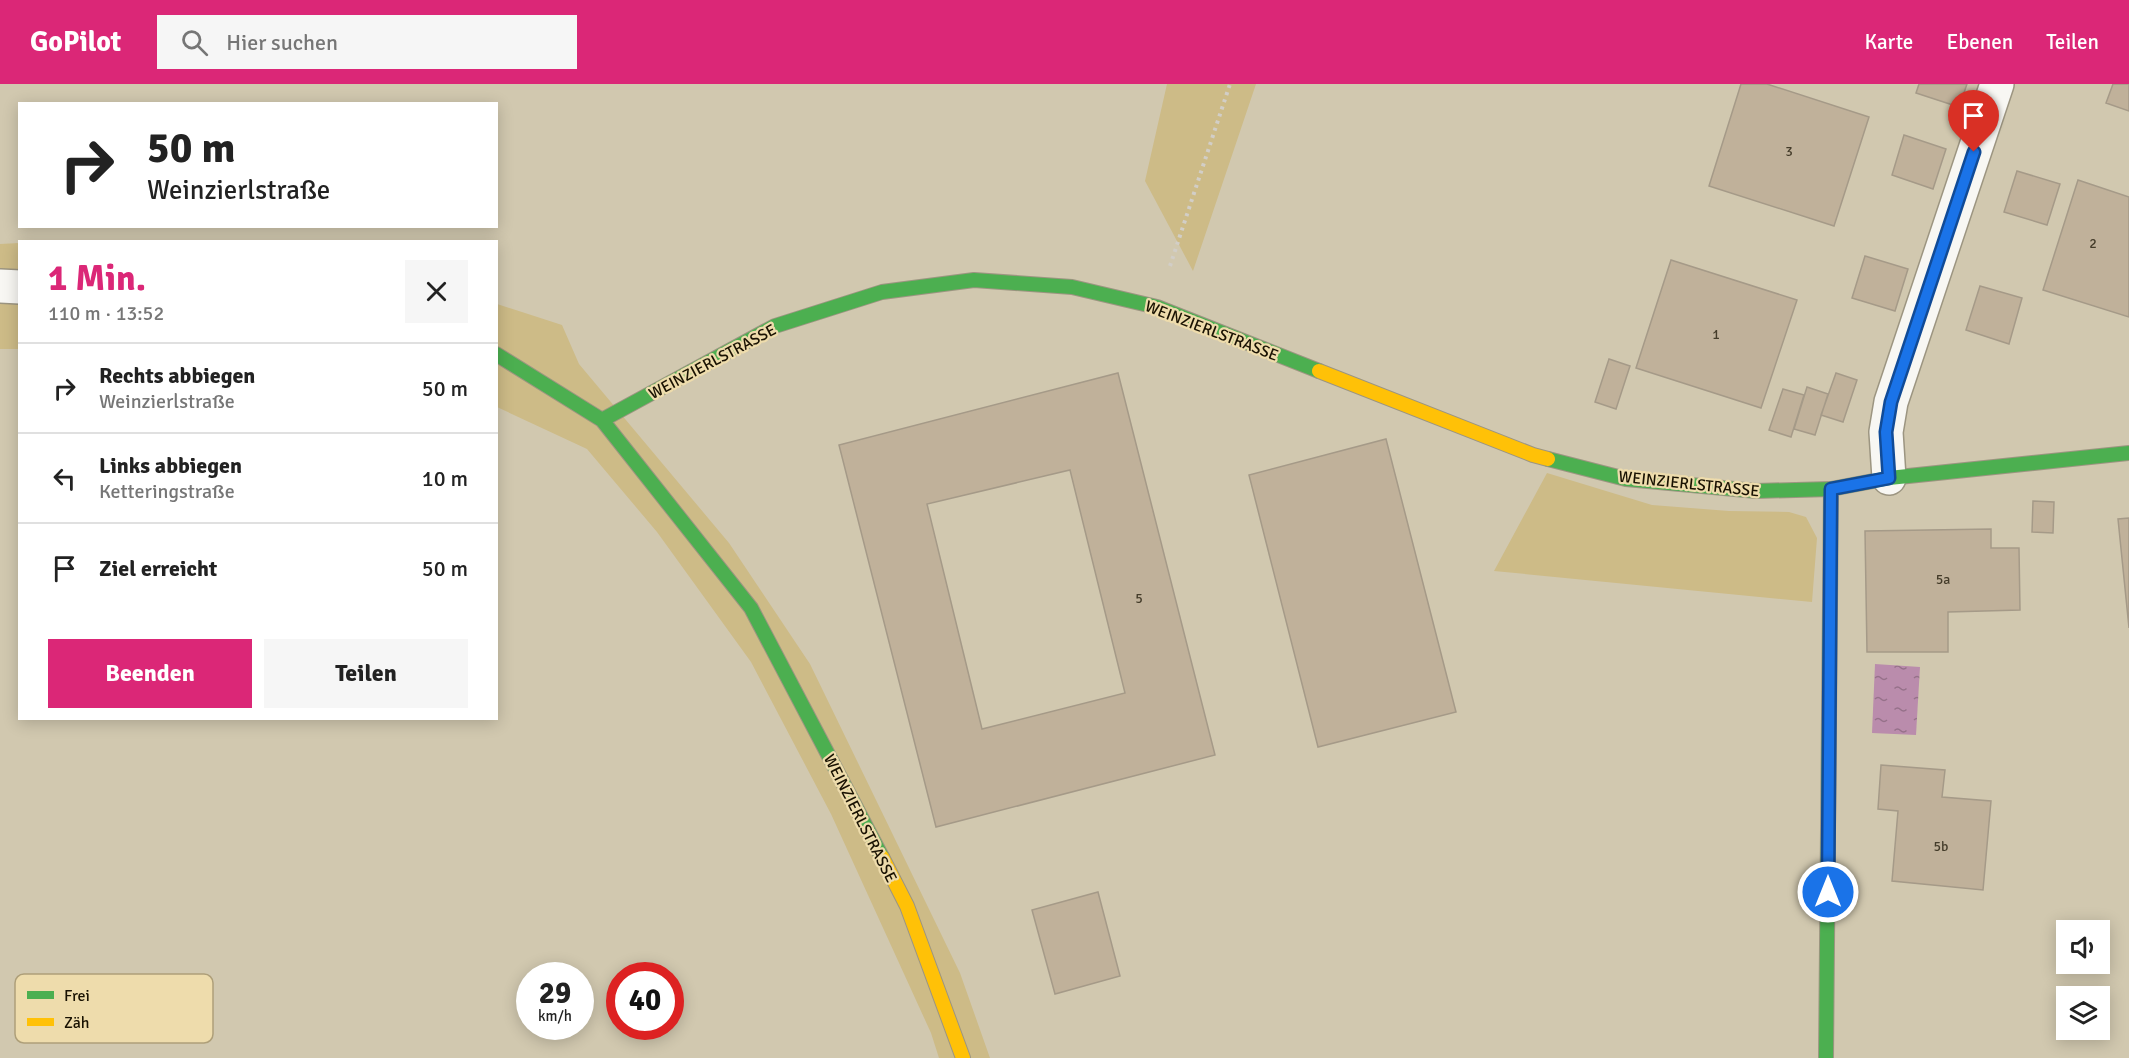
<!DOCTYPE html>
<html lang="de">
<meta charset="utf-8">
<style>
:root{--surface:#fff;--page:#f6f6f6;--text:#222;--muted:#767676;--line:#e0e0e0;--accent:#db2777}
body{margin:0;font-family:Signika,sans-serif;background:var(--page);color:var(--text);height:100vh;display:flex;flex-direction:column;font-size:22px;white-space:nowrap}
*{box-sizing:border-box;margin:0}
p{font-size:20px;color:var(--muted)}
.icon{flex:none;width:33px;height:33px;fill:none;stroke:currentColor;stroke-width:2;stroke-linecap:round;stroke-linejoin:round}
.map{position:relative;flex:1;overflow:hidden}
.side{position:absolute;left:18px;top:156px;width:480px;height:480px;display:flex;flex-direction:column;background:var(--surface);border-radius:0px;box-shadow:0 3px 15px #0003}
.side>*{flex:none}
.top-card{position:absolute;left:18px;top:18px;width:480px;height:126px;border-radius:0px;box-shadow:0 3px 15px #0003;background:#fff;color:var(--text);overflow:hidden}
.buttons{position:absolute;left:2056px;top:836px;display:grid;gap:12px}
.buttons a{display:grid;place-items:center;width:54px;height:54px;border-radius:0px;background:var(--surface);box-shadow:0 3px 15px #0003;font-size:30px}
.speed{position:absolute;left:516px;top:878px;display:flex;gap:12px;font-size:30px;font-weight:700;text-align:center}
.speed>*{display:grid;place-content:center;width:78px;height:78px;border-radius:50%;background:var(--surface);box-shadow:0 3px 15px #0003;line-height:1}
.speed small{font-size:15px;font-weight:400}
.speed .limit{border:9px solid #d22;background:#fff;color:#111}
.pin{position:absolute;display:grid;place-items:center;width:51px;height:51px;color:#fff;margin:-62px -26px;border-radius:50% 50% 50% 0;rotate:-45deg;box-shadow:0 0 6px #0007}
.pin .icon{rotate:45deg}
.me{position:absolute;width:66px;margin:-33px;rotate:0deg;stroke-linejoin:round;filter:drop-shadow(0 0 4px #0008)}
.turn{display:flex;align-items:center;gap:21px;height:126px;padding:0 30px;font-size:27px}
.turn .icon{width:78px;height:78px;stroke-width:2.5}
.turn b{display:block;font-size:42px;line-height:51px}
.round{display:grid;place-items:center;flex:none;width:63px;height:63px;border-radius:0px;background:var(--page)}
.overview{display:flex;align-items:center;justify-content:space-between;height:102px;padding:0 30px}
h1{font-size:36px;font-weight:700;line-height:45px;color:var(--accent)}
.primary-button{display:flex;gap:12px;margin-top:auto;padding:12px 30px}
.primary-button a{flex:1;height:69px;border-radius:0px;background:var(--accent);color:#fff;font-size:24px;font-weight:700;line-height:69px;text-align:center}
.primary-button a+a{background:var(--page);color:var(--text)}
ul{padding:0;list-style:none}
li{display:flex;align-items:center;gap:18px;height:90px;padding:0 30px;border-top:2px solid var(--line)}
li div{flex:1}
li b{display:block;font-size:22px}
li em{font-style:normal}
header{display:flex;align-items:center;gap:36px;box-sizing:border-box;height:84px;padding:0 30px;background:var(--accent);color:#fff}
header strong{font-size:28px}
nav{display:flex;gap:33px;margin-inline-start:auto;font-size:21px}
.search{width:420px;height:54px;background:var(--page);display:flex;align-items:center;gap:15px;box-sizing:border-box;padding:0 21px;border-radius:0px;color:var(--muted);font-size:22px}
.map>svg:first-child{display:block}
</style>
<header>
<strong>GoPilot</strong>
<div class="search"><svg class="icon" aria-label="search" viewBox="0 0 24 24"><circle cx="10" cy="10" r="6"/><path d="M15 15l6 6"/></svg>Hier suchen</div>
<nav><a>Karte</a><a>Ebenen</a><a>Teilen</a></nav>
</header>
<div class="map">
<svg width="2129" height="974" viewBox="0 0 2129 974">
<defs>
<pattern id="water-ripples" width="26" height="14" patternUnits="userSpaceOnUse" patternTransform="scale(1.5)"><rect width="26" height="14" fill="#ba8cac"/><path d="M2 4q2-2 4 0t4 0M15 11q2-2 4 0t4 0" fill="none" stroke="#96718a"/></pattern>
</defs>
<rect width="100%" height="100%" fill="#d1c8af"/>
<path fill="#cdbb87" d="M1167,0h89l-63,187 -48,-90z
M19,159v106h-19v-105z
M497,220l65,21 17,39 150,179 81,121 150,309 30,85h-51l-8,-25 -100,-219 -80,-152 -94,-130 -70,-83 -90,-42z
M1547,389l105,32 77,6 60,1 17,5 11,21 -5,64 -318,-31z"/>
<path fill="url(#water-ripples)" d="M1875,580l45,3 -4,68 -44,-2z"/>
<path fill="#c0b19a" stroke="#a59a88" stroke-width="1.5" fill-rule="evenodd" d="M1741,0h26l102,33 -35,109 -125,-40z
M1919,0h48l-8,23 -43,-14z
M2113,0h16v27l-23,-8z
M1904,51l42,14 -13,40 -41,-14z
M2017,87l43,13 -13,41 -43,-13z
M2078,96l51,17v120l-86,-27z
M1865,172l43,13 -13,42 -43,-13z
M1671,176l126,40 -36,108 -125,-40z
M1980,202l42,12 -13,46 -43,-14z
M1609,275l21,7 -14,43 -21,-7z
M1118,289l97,382 -279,72 -97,-382zM1070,386l55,223 -143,36 -55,-225z
M1836,289l21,7 -14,42 -22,-7z
M1807,303l21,7 -13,41 -21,-6z
M1783,305l21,6 -13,42 -22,-7z
M1386,355l70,273 -138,35 -69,-272z
M2033,417l21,1 -1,31 -21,-1z
M2129,434v110l-11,-109z
M1991,445v19h28l1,62 -72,2v40h-81l-2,-121z
M1881,681l64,5 -3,27 49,4 -8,89 -91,-9 6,-70 -20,-2z
M1098,808l22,84 -65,18 -23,-84z"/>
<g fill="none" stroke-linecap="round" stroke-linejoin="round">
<g stroke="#9c9581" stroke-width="36">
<path id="street" d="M0,202l20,1
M1889,394l-3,-46 5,-30 106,-318"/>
</g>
<g stroke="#9c9581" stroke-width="16">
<path id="fast" d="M496,270l106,66 149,188 131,249
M602,336l173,-94 107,-34 92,-12 98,7 85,20 162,64
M1548,375l78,20 130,12 75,-2 58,-11 240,-25
M1826,974l5,-569"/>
</g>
<g stroke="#9c9581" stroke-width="16">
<path id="slow" d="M1319,287l214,84 15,4
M882,773l25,49 56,152"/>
</g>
<path stroke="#d2cec7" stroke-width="4" stroke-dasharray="3 4.5" stroke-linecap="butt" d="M1170,182l60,-182"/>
<use href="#street" stroke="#f8f7f3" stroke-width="33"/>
<use href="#fast" stroke="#4caf50" stroke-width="14"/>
<use href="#slow" stroke="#ffc107" stroke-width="14"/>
</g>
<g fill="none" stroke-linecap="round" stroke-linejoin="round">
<g stroke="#114b97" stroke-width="15">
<path id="route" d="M1828,808l3,-403 58,-11 -3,-46 5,-30 83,-250"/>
</g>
<use href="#route" stroke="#1a73e8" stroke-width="10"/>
</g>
<g text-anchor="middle" stroke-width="4.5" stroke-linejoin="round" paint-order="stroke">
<g font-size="14" fill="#443c2a">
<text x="1789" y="72">3</text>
<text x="2093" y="164">2</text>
<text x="1716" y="255">1</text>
<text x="1943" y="500">5a</text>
<text x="1139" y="519">5</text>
<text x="1941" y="767">5b</text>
</g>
<g font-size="16" fill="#191202" stroke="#eedcac">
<text transform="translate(1212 246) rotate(21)" y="6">WEINZIERLSTRASSE</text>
<text transform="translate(712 277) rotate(-28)" y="6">WEINZIERLSTRASSE</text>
<text transform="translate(1689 399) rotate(6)" y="6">WEINZIERLSTRASSE</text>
<text transform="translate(861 734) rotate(63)" y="6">WEINZIERLSTRASSE</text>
</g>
</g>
<rect x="15" y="890" width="198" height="69" rx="9" fill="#eedcac" stroke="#ae9f79" stroke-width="1.5"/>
<rect x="27" y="907" width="27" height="8" fill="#4caf50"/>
<rect x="27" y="934" width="27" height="8" fill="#ffc107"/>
<g font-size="16" fill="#191202">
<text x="64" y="917">Frei</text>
<text x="64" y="944">Zäh</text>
</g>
</svg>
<div class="buttons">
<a><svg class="icon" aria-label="sound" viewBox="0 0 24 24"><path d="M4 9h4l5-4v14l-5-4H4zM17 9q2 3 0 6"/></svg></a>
<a><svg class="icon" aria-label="layers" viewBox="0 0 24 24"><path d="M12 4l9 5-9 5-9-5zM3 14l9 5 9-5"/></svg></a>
</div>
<div class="speed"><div>29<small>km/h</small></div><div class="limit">40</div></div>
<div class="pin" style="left:1974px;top:68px;background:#d93025"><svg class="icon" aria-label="arrive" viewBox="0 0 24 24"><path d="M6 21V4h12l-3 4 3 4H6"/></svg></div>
<svg class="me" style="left:1828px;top:808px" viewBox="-20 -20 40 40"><circle r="17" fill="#1a73e8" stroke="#fff" stroke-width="3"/><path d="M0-11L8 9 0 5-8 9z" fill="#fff"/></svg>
<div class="top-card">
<div class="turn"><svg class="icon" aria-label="right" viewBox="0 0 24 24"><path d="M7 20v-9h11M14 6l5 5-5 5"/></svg><div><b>50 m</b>Weinzierlstraße</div></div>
</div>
<section class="side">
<div class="overview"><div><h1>1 Min.</h1><p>110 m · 13:52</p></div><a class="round"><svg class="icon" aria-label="close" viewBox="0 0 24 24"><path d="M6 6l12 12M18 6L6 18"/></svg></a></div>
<ul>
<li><svg class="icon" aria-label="right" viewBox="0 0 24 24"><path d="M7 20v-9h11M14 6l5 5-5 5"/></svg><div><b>Rechts abbiegen</b><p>Weinzierlstraße</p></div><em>50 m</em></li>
<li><svg class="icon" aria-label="left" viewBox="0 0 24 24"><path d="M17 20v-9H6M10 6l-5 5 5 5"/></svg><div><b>Links abbiegen</b><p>Ketteringstraße</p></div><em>10 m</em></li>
<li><svg class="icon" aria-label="arrive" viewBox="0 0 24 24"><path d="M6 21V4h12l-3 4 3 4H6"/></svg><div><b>Ziel erreicht</b></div><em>50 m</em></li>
</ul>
<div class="primary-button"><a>Beenden</a><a>Teilen</a></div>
</section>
</div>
